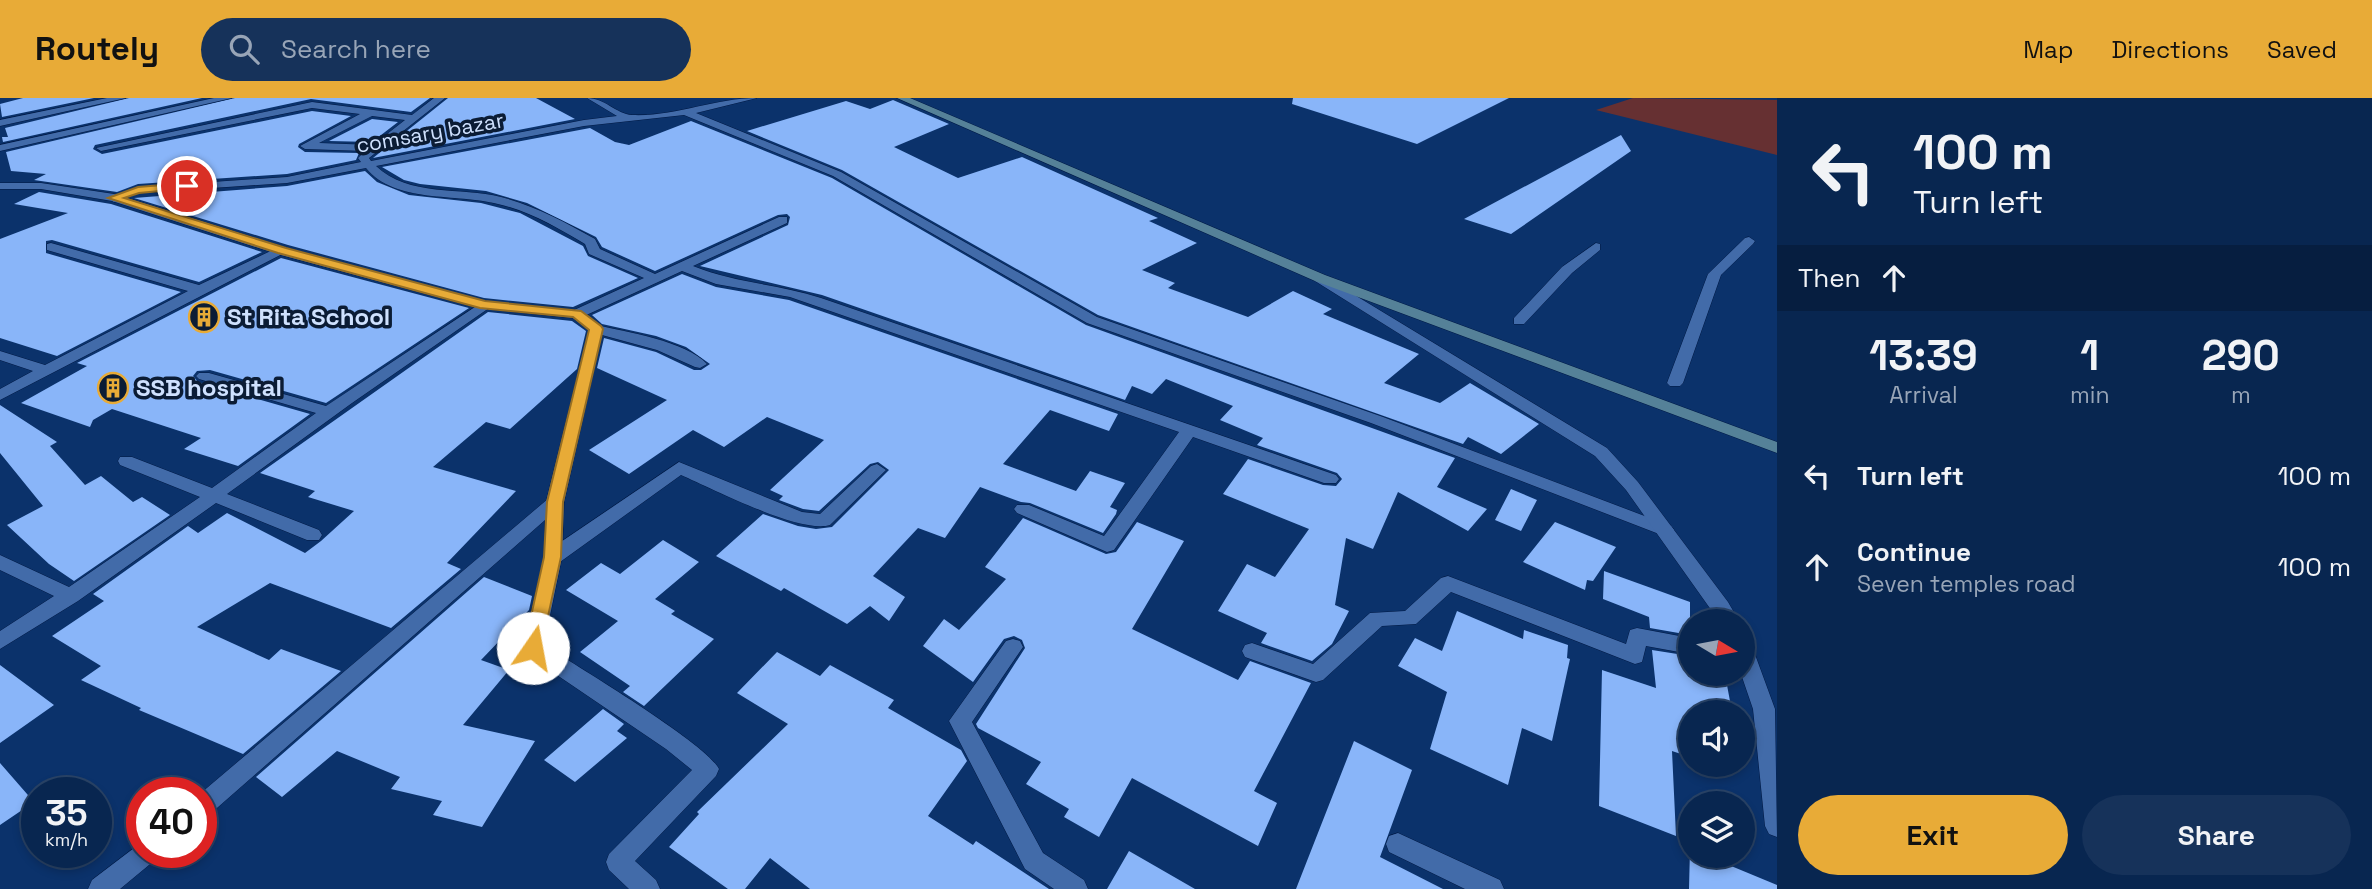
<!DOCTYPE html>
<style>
:root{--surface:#082650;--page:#16325a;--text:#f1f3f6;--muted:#98a5b7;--line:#294367;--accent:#e8ab37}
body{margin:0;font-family:"Space Grotesk",sans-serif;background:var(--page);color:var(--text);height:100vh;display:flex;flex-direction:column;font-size:26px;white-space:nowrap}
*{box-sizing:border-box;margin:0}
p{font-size:23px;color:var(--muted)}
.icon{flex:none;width:38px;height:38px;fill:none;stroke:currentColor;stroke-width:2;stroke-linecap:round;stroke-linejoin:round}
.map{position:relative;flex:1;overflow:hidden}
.panel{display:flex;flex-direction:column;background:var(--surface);width:595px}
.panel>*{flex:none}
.hud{background:#082650;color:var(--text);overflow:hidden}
.needle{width:46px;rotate:100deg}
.buttons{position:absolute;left:1678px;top:511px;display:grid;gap:14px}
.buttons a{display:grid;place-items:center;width:77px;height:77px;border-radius:50%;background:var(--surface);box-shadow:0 4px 10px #0003,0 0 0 2px var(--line);font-size:35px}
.speed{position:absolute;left:21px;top:679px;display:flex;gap:14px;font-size:35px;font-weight:700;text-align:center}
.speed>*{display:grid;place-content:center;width:91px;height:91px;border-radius:50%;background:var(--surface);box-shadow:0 4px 10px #0003,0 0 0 2px var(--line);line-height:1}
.speed small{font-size:18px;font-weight:400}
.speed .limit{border:10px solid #d22;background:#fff;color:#111}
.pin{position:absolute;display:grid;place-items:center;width:60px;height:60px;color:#fff;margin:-30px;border:4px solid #fff;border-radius:50%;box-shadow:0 2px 7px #0007}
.me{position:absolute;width:77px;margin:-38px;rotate:12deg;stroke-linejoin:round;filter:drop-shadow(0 0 5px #0008)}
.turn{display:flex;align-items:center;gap:24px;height:147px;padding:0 21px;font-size:32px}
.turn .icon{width:91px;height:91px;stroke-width:2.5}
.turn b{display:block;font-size:49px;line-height:60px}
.then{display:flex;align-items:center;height:66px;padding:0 21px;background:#0003;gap:14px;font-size:26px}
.eta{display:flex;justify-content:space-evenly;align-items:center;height:119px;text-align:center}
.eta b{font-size:42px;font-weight:800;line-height:49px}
.action{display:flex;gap:14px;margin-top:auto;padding:14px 21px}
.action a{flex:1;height:80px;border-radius:42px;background:var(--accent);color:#111;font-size:28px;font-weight:800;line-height:80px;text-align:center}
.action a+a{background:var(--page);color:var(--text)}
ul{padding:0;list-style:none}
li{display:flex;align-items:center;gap:21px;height:91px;padding:0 21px}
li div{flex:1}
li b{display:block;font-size:26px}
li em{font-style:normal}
header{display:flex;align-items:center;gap:42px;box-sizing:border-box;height:98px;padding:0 35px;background:var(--accent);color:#111}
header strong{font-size:33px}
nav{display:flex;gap:38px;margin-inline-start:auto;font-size:24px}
.search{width:490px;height:63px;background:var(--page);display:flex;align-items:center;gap:18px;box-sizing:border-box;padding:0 24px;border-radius:38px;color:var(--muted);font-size:26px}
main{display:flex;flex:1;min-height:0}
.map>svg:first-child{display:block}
</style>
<header>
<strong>Routely</strong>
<div class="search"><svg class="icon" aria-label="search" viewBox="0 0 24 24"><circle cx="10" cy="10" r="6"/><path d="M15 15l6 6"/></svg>Search here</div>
<nav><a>Map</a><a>Directions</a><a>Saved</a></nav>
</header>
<main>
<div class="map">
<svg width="1777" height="791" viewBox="0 0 1777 791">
<rect width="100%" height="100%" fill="#0b326b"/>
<path fill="#663032" d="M1633,0l144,2v55l-181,-45z"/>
<path fill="#89b5f9" d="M23,0h71l-92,19 -2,-13z
M129,0h73l-199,44 -1,-5h6l-3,-9z
M235,0h195l-19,14 -100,-13 -216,46 -2,4 9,5 210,-43 39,5 -52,28 -1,3 7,5 54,1 -3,7 -69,14 -149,10 -21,8 -83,-12 12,-6 -35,-3 -5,-19z
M448,0h88l39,21 -202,39z
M1293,0h216l-92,46 -125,-40z
M893,2l56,24 -55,23 64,31 64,-21 136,61 -9,3 48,22 -55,27 33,13 -7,5 80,29 45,-26 39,18 -9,5 96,40 -35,29 56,20 30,-20 69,41 -38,30 -33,-17 -5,7 -365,-129 -256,-145 -95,-39 99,-30 24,8z
M372,21l26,3 -26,20 -43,-1z
M691,23l141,57 254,147 369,133 -18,29 50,22 -19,22 -70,-39 -25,57 -27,-11 -11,67 14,6 -17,33 -20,17 -51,-18 6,-10 -49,-22 29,-47 28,13 34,-48 -86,-35 25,-35 75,26 13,1 6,-7 -5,-6 -80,-28 6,-7 -43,-18 13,-14 -67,-27 -14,15 -20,-8 -7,14 -303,-105 -122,-29 88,-41 2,-8 -3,-3 -9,1 -123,56 -53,-24 -6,-10 -69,-34 -41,-12 -66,-7 -16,-4 -22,-13 208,-39 25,14 14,3z
M1621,37l10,16 -120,83 -47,-15z
M365,73l12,11 32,13 72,8 39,10 63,33 5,10 50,22 -65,29 -89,-9 -196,-53 -154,-47 153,-12z
M39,94l72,12 151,48 -63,30 -147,-42 -6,1v12l135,39 -124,64 -57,-18v-99l68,-26 -54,-9z
M281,160l188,50 -143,95 -116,-33 -13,1 -4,5 5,6 112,32 -72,52 -54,-17 17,-11 -89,-29 -19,11 -3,7 -69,-24 66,-37 -10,-3z
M682,176l34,13 73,13 329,114 -9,17 -59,-21 -47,54 73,27 14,-20 35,12 -15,24 7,3 -1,4 -13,19 -73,-30 -9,-1 -41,-15 -35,51 -27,-10 -45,48 32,21 -16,24 -19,-15 -23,18 -63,-36 -3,3 -65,-35 47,-42 35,12 18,3 16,-2 57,-57 -11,-8 -8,2 -51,47 -16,-2 -24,-9 4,-4 -13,-6 54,-50 -57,-23 -43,30 -31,-17 -64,44 -40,-24 78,-50 -70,-32 7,-30 52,14 38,18h7l9,-6 -24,-17 -30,-11 -54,-12 -10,-9z
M488,214l84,9 14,10 -9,38 -67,60 -24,-7 -53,45 83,24 -69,72 14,6 -70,59 -121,-45 -73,44 72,33 12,-11 60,22 -98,83 -104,-44 2,-2 -60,-28 20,-14 -49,-30 52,-35 -11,-7 95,-68 10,7 29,-20 78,40 16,-12 33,-30 -46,-14 7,-6 -55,-18z
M0,307l57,37 -7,4 35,39 16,-9 32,26 9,-5 28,18 -96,66 -25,-17 -42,-39 36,-19 -43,-53z
M1511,391l26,11 -16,31 -26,-11z
M1023,420l83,36 10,-2 21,-30 47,19 -52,88 106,51 12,-19 61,22 -57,108 23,12 -19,43 -126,-68 -33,59 -35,-20 5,-8 -43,-25 15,-22 -63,-34 -2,-4 49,-76 -3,-8 -8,-4 -10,3 -31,43 -50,-36 21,-27 15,11 47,-51 -21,-12z
M1555,424l61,25 -23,34 -6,-1 -2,10 -62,-28z
M663,442l36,22 -44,37 20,12 -4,3 43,25 -70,67 -21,-14 7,-6 -50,-34 38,-31 -52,-31 35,-27 19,11z
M1604,473l86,31v33l-40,-7 -1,-11 -46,-18z
M484,479l48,19 -3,14 -48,50 28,10 -46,55 72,16 -53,86 -49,-12 9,-14 -51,-12 9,-12 -63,-26 -55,46 -26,-20z
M1457,513l66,28 1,-9 44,15 -1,13 3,1 -18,82 -30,-13 -14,57 -78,-36 17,-57 -49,-26 17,-28 27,13z
M1652,552l38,6v18l37,11 5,27h-42v45l-18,-6 4,85 -77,-30 3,-136 54,18z
M777,554l43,24 10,-11 64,35 -6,8 73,42 6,11 -39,55 45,29 3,-4 73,48h-239l-40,-31 -25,31h-17l-59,-42 30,-33 -2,-2 91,-88 -51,-31z
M0,567l54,40 -54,38z
M603,611l21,15 -7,7 10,7 -52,44 -31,-22z
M1354,643l58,29 -32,87 63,32h-147z
M0,665l34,39 -34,23z
M1690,750v8h17l70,29v4h-88z
M1129,753l66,38h-88z"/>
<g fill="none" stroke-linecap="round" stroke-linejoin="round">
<g stroke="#001944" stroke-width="1">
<path id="minor" d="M107,0h19l-126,28v-6z
M214,0h18l-232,53v-6z
M434,0h11l-76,60 2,3 213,-41 33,-4 -30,-18c18,0 29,16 45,17 42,2 83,-17 125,-17l-61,15 145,59 256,145 286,100 288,109 3,4 -3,4h-12l-288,-111 -284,-100 -254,-147 -149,-61 -100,11 -208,40c32,31 85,21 125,31 34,9 64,25 94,42l5,10 55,25 124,-57h8v6l-94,43c41,17 86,18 128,32 172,59 344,118 515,177l3,4 -3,4h-12l-131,-46 -79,113 -7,2 -90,-39 -3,-4 3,-4h12l75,31 75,-104 -389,-135 -74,-13 -34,-13 -100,46h-10v-6l72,-33 -55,-24 -4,-10c-27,-16 -56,-33 -87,-40 -41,-11 -103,0 -132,-36l-79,15 -148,10 -25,9 -6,-4 30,-11 149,-10 74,-15 -3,-4 7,-7 -60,-2 -5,-3 60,-32 -48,-6 -211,43 -5,-3 216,-46 100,13zM372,18l33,4 -32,25 -54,-2z
M1749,139l6,4 -2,3 -32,31 -38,108 -3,3h-10l-3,-3 41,-109 37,-36z
M51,145l148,42 78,-37h10l1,3 -288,149v-11l33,-18 -33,-11v-9l45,14 143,-74 -141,-41v-6z
M1596,145l4,1v6l-28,23 -48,51h-10v-6l48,-51z
M484,203l7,4 -2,3 -137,95 -125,91 92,36 3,5 -3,5h-12l-91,-37 -138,98 -78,48v-18l54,-35 -54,-26v-15l69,32 131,-90 -80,-32 -2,-4 2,-4h12l80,31 104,-75 -117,-34 -3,-3 3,-3h10l117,33z
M596,227c30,7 90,16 111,39l-7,4 -5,-1 -38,-17 -66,-18 -2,-3z
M679,364l123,50 18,2 51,-48 6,-2 9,6 -56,55c-30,9 -117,-36 -149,-50l-121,87h-14l-2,-5 2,-5z
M555,398l9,6 -3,4 -352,309 -8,3v-25l348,-295z
M1448,478l178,68 4,-14 7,-2 53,10v16l-44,-8 -4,16 -7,2 -184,-72 -35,32 -34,2 -59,54 -7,2 -71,-25 -3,-6 3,-6 7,-2 61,21 57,-51 35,-2 36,-33z
M1013,541l7,2 3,6 -51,75 71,131 41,27 4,9h-34l-29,-20 -76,-148 57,-80z
M1398,735l102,47 4,9h-39l-76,-37 -3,-8 3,-8z
M142,744v10h16l-3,8 -35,29h-32l4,-9z"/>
</g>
<g stroke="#001944" stroke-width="1">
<path id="tertiary" d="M0,85h41l73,11 173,54 197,53 98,10 19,15 2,3 -39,173 -2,55 -18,88c31,20 163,99 175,124l-3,7 -81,85 21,19 4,9h-31l-20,-19 -3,-8 3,-8 83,-84 -26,-21 -140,-95 -3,-6 21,-91 2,-55 43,-172 -16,-12 -94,-10 -202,-54 -165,-53 -71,-12h-41z
M1320,176l287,174 31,34 90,120 11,19h-20l-93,-131 -31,-34 -280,-175 -2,-3z
M1743,543l7,2 3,6 22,60 2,128 -8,-3 -4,-8 -12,-117 -12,-35z"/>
</g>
<g stroke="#001944" stroke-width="1">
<path id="secondary" d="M897,0h13l415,177 452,167v11l-462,-172z"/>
</g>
<use href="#minor" fill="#426ba9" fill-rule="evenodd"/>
<use href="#tertiary" fill="#426ba9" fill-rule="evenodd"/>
<use href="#secondary" fill="#558198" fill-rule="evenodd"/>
</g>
<path fill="#e8ab37" stroke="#976f24" stroke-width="2" d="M187,85l4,1v4l-52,5 -15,5 162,50 199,53 96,10 20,15 2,3 -40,173 -2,55 -21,96 -7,2 -6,-2 -3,-5 20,-91 3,-55 42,-172 -16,-13 -93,-9 -202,-55 -170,-55 30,-11z"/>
<defs>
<g id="building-ring" transform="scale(1.575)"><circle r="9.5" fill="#0b1c35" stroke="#e8ab37" stroke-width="1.5"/><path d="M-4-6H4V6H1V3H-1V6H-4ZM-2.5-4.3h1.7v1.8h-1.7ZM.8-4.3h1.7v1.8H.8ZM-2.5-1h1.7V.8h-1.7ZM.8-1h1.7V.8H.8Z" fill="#e8ab37"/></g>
</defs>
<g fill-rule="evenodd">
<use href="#building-ring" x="204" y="219"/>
<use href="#building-ring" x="113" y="290"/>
</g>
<g text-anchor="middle" stroke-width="7" stroke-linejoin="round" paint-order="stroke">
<g font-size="21" fill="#cfe1fe" stroke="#0b1c35">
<text transform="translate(430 35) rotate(-10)" y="7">comsary bazar</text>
</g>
<g font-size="24" font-weight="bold" fill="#cfe1fe" stroke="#0b1c35" text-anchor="start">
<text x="227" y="227">St Rita School</text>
<text x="136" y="298">SSB hospital</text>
</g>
</g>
</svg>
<div class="buttons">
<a><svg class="needle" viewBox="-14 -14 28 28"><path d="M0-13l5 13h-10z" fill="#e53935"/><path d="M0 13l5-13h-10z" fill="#98a5b7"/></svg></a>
<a><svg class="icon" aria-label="sound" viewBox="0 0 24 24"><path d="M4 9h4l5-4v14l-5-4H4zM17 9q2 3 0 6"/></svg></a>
<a><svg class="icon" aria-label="layers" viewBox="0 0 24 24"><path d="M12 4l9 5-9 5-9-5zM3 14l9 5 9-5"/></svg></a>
</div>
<div class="speed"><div>35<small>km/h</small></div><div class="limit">40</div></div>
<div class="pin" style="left:187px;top:88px;background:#d93025"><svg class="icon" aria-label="arrive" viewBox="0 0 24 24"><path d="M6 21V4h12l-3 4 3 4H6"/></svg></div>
<svg class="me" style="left:533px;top:550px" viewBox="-20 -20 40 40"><circle r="19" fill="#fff"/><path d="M0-13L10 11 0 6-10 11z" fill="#e8ab37"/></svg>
</div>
<section class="panel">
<div class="hud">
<div class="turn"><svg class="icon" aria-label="left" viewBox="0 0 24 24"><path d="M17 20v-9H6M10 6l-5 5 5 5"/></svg><div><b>100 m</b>Turn left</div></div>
<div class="then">Then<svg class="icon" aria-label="ahead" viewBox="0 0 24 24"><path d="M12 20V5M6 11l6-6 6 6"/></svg></div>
</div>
<div class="eta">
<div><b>13:39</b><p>Arrival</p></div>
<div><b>1</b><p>min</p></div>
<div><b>290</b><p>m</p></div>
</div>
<ul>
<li><svg class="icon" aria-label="left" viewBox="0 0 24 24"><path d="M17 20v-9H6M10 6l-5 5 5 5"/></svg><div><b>Turn left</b></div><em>100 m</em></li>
<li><svg class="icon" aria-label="ahead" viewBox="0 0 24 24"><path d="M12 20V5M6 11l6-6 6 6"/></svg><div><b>Continue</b><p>Seven temples road</p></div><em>100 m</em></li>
</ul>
<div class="action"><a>Exit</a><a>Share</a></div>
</section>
</main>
